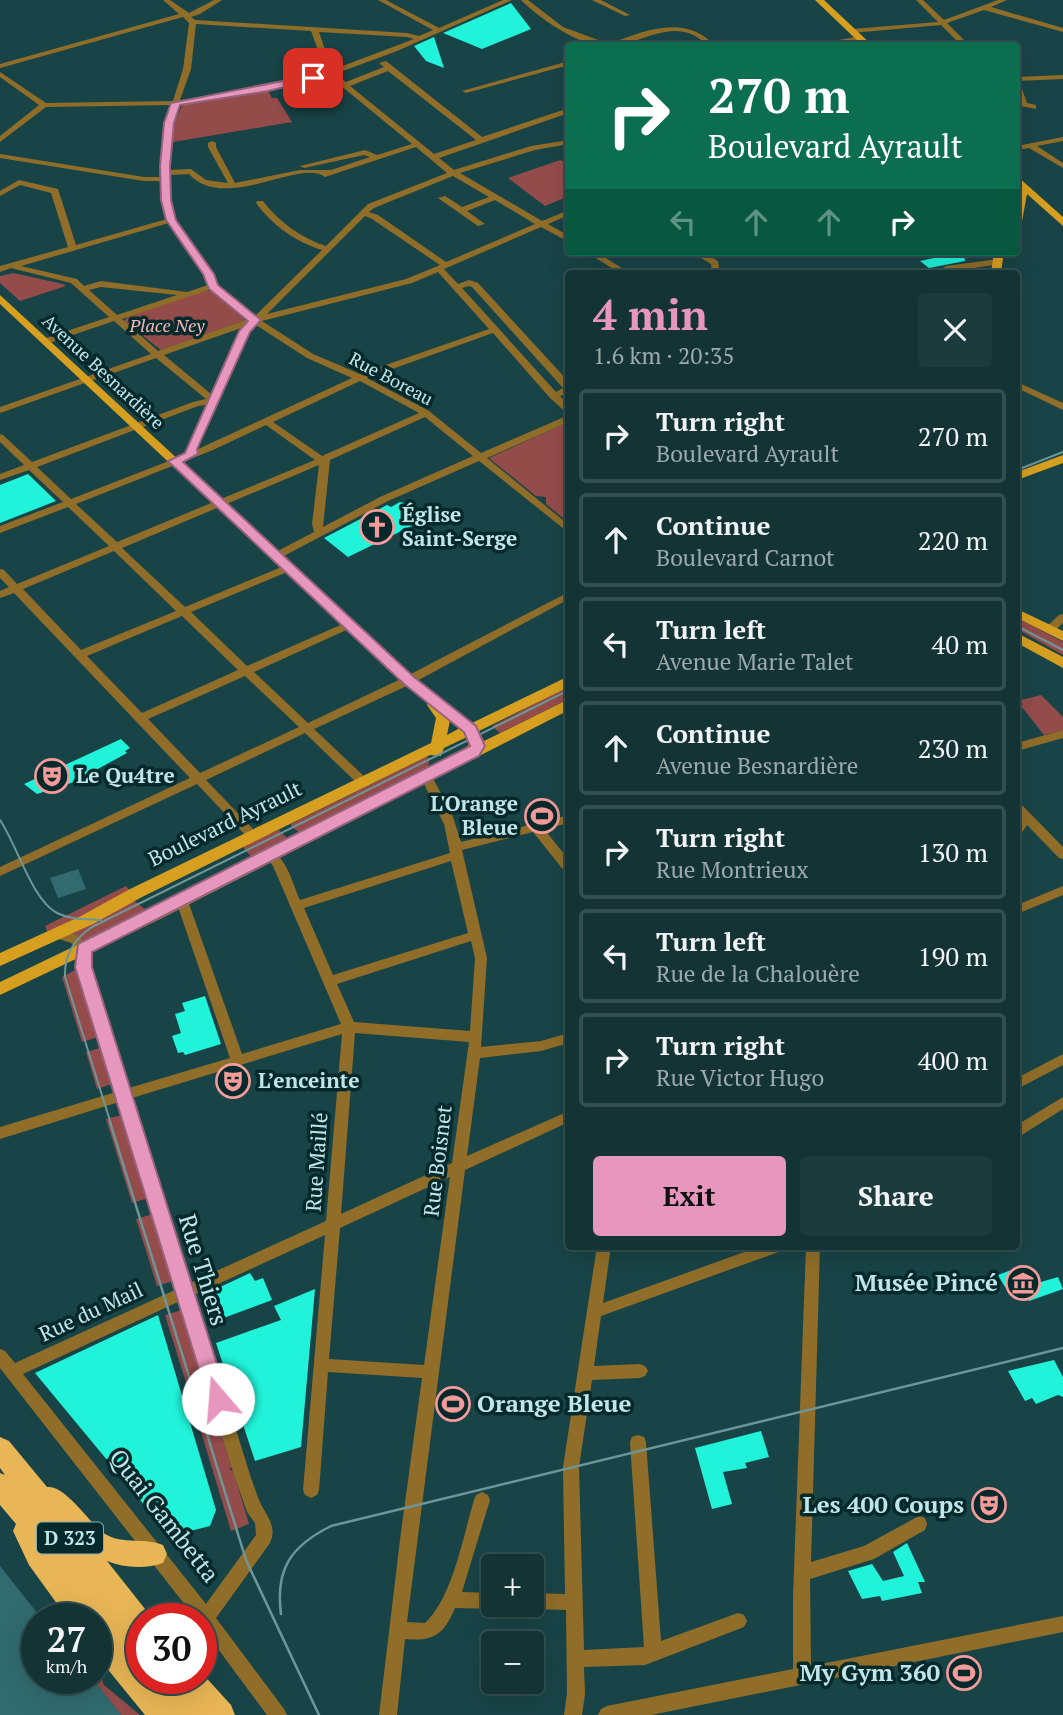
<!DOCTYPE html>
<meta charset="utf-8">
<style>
:root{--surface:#133335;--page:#1c3b3d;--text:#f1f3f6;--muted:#9daaad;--line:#324e50;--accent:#e797bd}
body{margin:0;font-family:"PT Serif",serif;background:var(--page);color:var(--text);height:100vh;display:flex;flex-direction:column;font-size:26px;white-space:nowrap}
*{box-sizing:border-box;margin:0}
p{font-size:23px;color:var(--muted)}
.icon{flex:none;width:38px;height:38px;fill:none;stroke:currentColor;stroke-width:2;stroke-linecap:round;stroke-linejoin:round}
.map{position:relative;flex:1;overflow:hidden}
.details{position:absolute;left:565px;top:270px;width:455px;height:980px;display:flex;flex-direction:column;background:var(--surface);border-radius:7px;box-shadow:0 7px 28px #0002,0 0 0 2px var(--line)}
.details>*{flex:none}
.guide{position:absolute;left:565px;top:42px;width:455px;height:214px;border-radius:7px;box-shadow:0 7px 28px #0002,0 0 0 2px var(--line);background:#0b6e4f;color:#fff;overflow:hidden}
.tools{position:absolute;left:481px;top:1554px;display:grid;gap:14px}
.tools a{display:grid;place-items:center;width:63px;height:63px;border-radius:7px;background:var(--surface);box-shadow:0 7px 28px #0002,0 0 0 2px var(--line);font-size:35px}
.speed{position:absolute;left:21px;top:1603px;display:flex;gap:14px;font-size:35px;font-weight:700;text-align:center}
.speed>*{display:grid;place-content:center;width:91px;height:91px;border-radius:50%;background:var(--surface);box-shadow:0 7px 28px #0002,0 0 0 2px var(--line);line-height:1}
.speed small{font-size:18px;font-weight:400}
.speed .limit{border:10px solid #d22;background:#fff;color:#111}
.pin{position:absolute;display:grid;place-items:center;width:60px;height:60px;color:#fff;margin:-30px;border-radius:14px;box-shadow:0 4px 10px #0006}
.me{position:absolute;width:77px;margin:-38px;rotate:342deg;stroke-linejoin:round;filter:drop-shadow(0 0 5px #0008)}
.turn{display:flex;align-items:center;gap:24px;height:147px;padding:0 28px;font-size:32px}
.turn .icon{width:91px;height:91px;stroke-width:2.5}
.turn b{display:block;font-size:49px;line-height:60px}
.lanes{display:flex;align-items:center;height:66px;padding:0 28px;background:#0003;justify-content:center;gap:35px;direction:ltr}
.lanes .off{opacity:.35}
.round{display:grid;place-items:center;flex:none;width:74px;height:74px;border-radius:7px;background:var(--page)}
.headline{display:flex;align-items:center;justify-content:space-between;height:119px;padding:0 28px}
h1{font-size:42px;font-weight:700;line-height:52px;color:var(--accent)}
.button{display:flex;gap:14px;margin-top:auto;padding:14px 28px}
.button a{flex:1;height:80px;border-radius:7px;background:var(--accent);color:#111;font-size:28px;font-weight:700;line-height:80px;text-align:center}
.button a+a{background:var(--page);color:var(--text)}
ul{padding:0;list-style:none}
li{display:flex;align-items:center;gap:21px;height:94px;margin:0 14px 10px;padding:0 14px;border:4px solid var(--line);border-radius:7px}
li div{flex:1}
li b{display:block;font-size:26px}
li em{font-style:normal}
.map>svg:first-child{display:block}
</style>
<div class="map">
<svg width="1063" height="1715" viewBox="0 0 1063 1715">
<rect width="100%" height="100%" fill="#194447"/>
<path fill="#944c4b" d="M268,91l4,7h5l15,24 -119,20v-16l10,-22z
M560,160l9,4v32l-24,10 -37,-28z
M13,273l50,11 3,2 -46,15 -20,-18v-7z
M205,291h7l33,29 -84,30 -37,-29 3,-4z
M564,424l5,1v98l-23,-19v-7l-10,-1 -47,-38z
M1017,618l46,24v13l-46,-26z
M569,686v13l-69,34 -8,-7z
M1041,695l22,22v13l-19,5 -27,-34z
M426,757l4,1 -3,12 -127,63 -9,-7v-2z
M279,830l9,9 -35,20 -11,-13z
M126,886l5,6 -83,41 -3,-7z
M134,901l11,8 -2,1 2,3 -58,29 -16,-8z
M75,970l3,1 20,66 -16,5 -20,-65z
M100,1048l12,36 -15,5 -11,-37z
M118,1116h4l26,82 -16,5 -26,-84z
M153,1214l20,67 -16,5 -21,-67z
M182,1310l23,73 -17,6 -23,-74z
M207,1389l25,79 -3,1 4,2 16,53 -18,7 -41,-136z
M96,1665l8,20 36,30h-19l-29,-37h4z"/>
<path fill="#316b6f" d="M78,869l8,20 -28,9 -8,-20z
M0,1566l42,53h-5v59h55l29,37h-121z"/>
<path fill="#20f3da" d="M511,3l20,26 -49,20 -39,-16z
M434,37l10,31 -18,-7 -12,-15z
M963,252l2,9 -36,7 -9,-7z
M28,474l28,27 -56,22v-38z
M400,502l8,2 16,16 -76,37 -24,-19 63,-33 4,2z
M121,739l9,9 -5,3 2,2 -53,29 -37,12 -13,-10z
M205,996l16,48 -36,11 -2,-3 -5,1 -6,-17 9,-3 -6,-19 10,-3 -3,-8z
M1019,1267l15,17 24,-7 5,12 -34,12 -15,-17 -9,3 -7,-12z
M250,1273l5,8 8,-3 9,22 -62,23 -9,-27z
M315,1289l-14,158 -46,14 -39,-118 65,-23 -7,-14z
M158,1315l58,195 -6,16 -40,10 -135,-163z
M1054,1360l9,17v20l-5,-2 -22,9 -4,-6 -7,3 -17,-30z
M761,1431l8,26 -24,6 2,5 -24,4 9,32 -20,5 -17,-61z
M907,1543l18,39h-7l4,11 -40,8 -2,-5 -18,3 -14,-28 24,-7 11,17 21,-5 -11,-24z"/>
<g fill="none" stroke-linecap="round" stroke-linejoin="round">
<path fill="#906e29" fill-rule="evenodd" d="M163,0h7l19,13 25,-13h8l-22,14 -9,3 4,3 212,13 12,3 14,-6 -55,-30h8l53,28 64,-28h9l-115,51 -62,23 11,8 38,-15 -5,-4 7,-2 96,76 87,-29v5l-130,45 15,12 77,-24 38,-6v4l-34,6 -75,23 82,48 27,-11v5l-21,9 21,12v6l-28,-15 -97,42 14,15 11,-4 9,3 91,99v11l-9,3 9,10v9l-19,-17 -57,-65 -126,45 62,33 52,42 88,-38v7l-82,36 82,67v8l-90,-72 -91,40 -108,57h-8v-4l42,-22 -2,-8 7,-59 -197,83 63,59 99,-41h8v4l-101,42 56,54 98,-43h8l1,2 -1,2 -99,45 54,51 97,-46 164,-85v7l-156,84 -99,46 54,51 2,3 -2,3h-8l-55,-53 -99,47 51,53 2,3 -2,3h-8l-52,-55 -197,92v-9l190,-89 -176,-185 -14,5v-7l9,-4 -9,-9v-9l4,1 13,14 92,-38 -41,-39 -68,26v-7l63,-24 -34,-32 -29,10v-6l24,-9 -24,-23v-8l3,1 29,27 161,-60 13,-3 -50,-41 -156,55v-6l151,-53 -37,-33 -65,22h-6v-4l66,-22 -38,-34 -60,-15 -11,4v-6l68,-19 -17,-54 -31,-8 -20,11v-5l19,-11 39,9 18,56 91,-26 -5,-38h-18l-144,-23v-4l144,23h17l4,-54 6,-18 -125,2 -46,35v-6l39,-31 -39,-28v-5l46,31 127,-2 10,-32 6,-46 -6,-6 -183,51v-4l179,-50zM196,24l115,7 15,41 -57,14 -89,14 11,-31zM319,32l88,5 7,2 -82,31zM388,71l88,69 -42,14 -84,-68zM329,76l83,68 -35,11 -12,-5 -65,16 4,2 60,-13 6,2 -39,13h-31l-65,13 -19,-36v-4l-4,-2 -4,2v4l20,36 -22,-3 -15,-11 -22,1 4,-47 6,-18 90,-14zM416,147l31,26 -79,31 -42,42c-25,-8 -47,-24 -63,-45h-6l-1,2c16,22 40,39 66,47l-67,66 -38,-31 -5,-11 -37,-54 -5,-25 -1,-20 20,-1c35,39 112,-16 136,3zM453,176l36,21 -27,10 -17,-11 -7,2 40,28 7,-2 -18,-13 28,-11 40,24 -89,38 -68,-47 -9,-3 5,-4zM365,216l7,3 68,46 -34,14 -139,35zM169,223l35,51 4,11 -21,7 -86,-11 -17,5 -7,-7 -56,-13zM438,272l51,57 -129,45 -47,-20 -51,-33 150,-38zM469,286l3,1 91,101 -7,4 -94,-104zM101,287l76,8 -60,20 -28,-25zM212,289l36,30 -90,32 -36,-32zM256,325l51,33 45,20 -156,72 53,-118zM244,327l-33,67 -47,-39zM360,381l59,32 -97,43 -49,-34zM206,405l-20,44 1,5 -116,45 -34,-32 161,-61zM425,417l48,39 -93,41 -57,30 7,-67zM266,425l49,35 -198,82 -41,-38 137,-54zM114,551l62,60 -95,39 -58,-61zM182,616l56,54 -96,43 -55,-57zM245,676l54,51 -99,46 -52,-54z
M521,0h7l35,27 46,17c34,-13 77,-31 106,2h-7c-35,-36 -71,5 -108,0 -26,-4 -61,-28 -79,-46z
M592,0h9l29,15 -5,1z
M916,0h7l21,20 54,-20h9l-16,7 72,21v4l-79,-22 -37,13 23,23h-8l-21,-21 -89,8 -4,-2 4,-2 86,-7z
M860,36l4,2 -2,1 -35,7h-19z
M569,61v4l-103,28 -4,-2z
M1063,75v4l-46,2v-4z
M1017,84l4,2 6,17 9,2v4l-15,-3 -4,-11z
M1063,137v4l-26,5 26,17v5l-34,-20 -12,2v-4z
M586,252h10l34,21h-10z
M691,252h10l17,9 2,12h-8l-1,-9z
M998,259l3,1v4l-55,8 -4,-3 4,-3z
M1017,382l46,21v7l-46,-22z
M1063,614v9l-10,9h-8l-1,-2 1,-2 14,-13z
M1063,730v8l-46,13v-8z
M426,772l4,1 22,41 9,28 108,-27v8l-25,6 25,31v13l-4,-1 -32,-40 -71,18 25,108 -6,89 60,-6 28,-8v10l-28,8 -61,7 -13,98 102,-45v11l-104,48 -58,452 18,1c28,-26 38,-87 49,-123l2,-5 6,-3 6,3 2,5 -28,92 32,1v12h7l-7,4 -39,-1c-11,26 -21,34 -50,31l-8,76h-18l22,-183 21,-154 -94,-6 -9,118 -2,5 -6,3 -6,-3 -2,-5 22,-255 -131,60 57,183c3,7 5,15 8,22 6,15 19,25 11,43l-54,75 68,91 3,6h-20l-66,-89v-7h-5l-196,-251v-19l5,2 10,12 162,-74 -58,-187 -119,37v-12l116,-35 -38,-125v-18l-7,-6 -18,-6 -1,-3 1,-3c15,-3 29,6 37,17v19l39,121 101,-30 -54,-157 2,-3 4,-2 6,5 54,153 99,-30 -68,-158 -8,-11 6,-4c16,7 22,34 29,49l150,-47 -6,-29 -24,-48zM451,861l17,72 -135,42 -29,-67zM471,941l4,17 -5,73 -116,-9 -17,-38zM355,1033l114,9 -17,121 -111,51zM342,1034l-16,187 -136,62 -58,-185zM450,1177l-26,188 -95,-6 11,-131zM180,1301l55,177 12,34 8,11 1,12 -50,69 -183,-230z
M1017,803l4,1 42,43v12l-4,-1 -32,-33 -6,9 -4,1v-13l3,-4 -3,-4z
M1063,886v9l-46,19v-9z
M1063,1054v11l-46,24v-11z
M1063,1097v12l-46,29v-13z
M597,1246h14l-8,57 158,-57h25l-2,4 -183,66 -7,50 46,-2 5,2 3,5 -3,5 -5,2 -48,2 -13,87 5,183 60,-3 -14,-205 2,-5 6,-2 6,2 2,5 15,199 77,-28 6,2 3,6 -3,6 -99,38 -61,2 1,27 -3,21h-18l3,-21 -1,-84 -34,-1 -7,-4h7v-12l33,1 -2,-127z
M806,1246h14l-9,316 53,-16 55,-30 6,2 2,6 -2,6 -51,29 -64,20 1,87 252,-50v16l-412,83h-53l3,-6 6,-3 186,-37v-72z"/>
<path fill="#d79f20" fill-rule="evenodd" d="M815,0h9l49,46h-10z
M1017,176l46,41v9l-36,-32 -5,27 -5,3z
M994,252h10l-3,21h-10z
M0,295l414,382 58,46 97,-47v11l-90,44 5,10 85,-42v11l-409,209 -160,76v-13l148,-71 318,-161 4,-10 -3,-3 -23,11 -3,8 -11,-1 -288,142 -49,27 -93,42v-13l81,-37 49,-27 301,-146 5,-25 -9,-13 1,-2 -24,-20 -404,-379zM450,720l10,8 -13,7z
M1063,455v8l-46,17v-8z
M1017,609l46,22v10l-46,-23z
M1017,633l46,24v11l-46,-25z"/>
<path fill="#e8b656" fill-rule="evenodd" d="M0,1437l9,4 38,46c19,-2 42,36 58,47 18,11 39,3 58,11l4,9 -4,9c-16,6 -40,5 -56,-2l46,58h-11v59h59v-6l30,33 4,10h-90l-49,-60v-36h-28l-39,-54 -16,-34 3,-7 -16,-19v-32l5,2 -5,-7z"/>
<path stroke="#6e9699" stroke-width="2" d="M1017,470l46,-18
M1017,626l46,24
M0,820c17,25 32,80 57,93 14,7 29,6 44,7
M111,1124l-46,-147c-1,-22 9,-38 27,-50l477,-237"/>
<path stroke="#6e9699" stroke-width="2.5" d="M110,1122l136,438 73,155
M281,1614c-6,-45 10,-68 50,-88l732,-178"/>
</g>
<path fill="#e797bd" stroke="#96627b" stroke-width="2" d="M313,75l4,3 -1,2 -48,11 -88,14 -6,18 -4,43 1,34 5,20 38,54 4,11 43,35 -11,12 -53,117 1,5 -15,8 231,215 62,49 9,20 -6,10 -387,196v15l136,432 -3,7 -7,3 -7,-3 -3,-7 -133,-432 3,-23 392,-198 -6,-14 -60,-48 -236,-223 17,-8 54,-122 9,-10 -39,-32 -6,-15 -37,-54 -5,-20 -1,-34 4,-43 7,-20z"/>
<defs>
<g id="church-ring" transform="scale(1.75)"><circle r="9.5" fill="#06292c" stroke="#f59b99" stroke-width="1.5"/><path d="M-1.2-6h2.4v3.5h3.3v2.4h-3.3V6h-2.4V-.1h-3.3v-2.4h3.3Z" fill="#f59b99"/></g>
<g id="theatre-ring" transform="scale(1.75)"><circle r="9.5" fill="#06292c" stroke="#f59b99" stroke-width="1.5"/><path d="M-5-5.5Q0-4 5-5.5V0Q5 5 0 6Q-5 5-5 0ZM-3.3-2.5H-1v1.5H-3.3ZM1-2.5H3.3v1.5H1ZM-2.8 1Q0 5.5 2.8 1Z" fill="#f59b99"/></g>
<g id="stadium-ring" transform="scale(1.75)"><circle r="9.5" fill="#06292c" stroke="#f59b99" stroke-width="1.5"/><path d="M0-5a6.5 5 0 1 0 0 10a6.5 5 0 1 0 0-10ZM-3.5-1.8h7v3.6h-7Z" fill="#f59b99"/></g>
<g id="museum-ring" transform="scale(1.75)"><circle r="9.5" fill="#06292c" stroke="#f59b99" stroke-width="1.5"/><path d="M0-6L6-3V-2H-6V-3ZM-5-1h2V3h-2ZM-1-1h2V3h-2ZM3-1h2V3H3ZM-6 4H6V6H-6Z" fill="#f59b99"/></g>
</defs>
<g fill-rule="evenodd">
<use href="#church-ring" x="377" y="527"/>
<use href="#theatre-ring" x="52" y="776"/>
<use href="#stadium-ring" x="542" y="816"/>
<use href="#theatre-ring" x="233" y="1081"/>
<use href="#museum-ring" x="1023" y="1283"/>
<use href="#stadium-ring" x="453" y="1404"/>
<use href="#theatre-ring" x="989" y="1505"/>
<use href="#stadium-ring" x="964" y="1673"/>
</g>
<g text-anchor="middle" stroke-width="7" stroke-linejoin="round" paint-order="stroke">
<g font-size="18" font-style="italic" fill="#f7b9b6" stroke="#06292c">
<text x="167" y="332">Place Ney</text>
</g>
<g font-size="18" fill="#c1e6e9" stroke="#06292c">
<text transform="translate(103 372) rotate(43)" y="6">Avenue Besnardière</text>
<text transform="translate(391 379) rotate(28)" y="6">Rue Boreau</text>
</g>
<rect fill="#06292c" stroke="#89adb0" stroke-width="2" x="37" y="1522.5" width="66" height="31" rx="5"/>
<g font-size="19" font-weight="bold" fill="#c1e6e9">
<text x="70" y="1545">D 323</text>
</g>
<g font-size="21" font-weight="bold" fill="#c1e6e9" stroke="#06292c" text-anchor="start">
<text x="402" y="522">Église<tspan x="402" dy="24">Saint-Serge</tspan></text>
<text x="76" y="783">Le Qu4tre</text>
<text x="518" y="811" text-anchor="end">L'Orange<tspan x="518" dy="24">Bleue</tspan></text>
<text x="258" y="1088">L’enceinte</text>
</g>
<g font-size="21" fill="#c1e6e9" stroke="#06292c">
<text transform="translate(225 824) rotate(-26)" y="7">Boulevard Ayrault</text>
<text transform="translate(438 1161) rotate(-83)" y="7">Rue Boisnet</text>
<text transform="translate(317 1162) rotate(-86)" y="7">Rue Maillé</text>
<text transform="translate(91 1312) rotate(-25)" y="7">Rue du Mail</text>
</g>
<g font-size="24" fill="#c1e6e9" stroke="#06292c">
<text transform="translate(203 1270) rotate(73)" y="8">Rue Thiers</text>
<text transform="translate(164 1516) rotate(52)" y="8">Quai Gambetta</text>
</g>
<g font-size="24" font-weight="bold" fill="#c1e6e9" stroke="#06292c" text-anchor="end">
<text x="998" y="1291">Musée Pincé</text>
<text x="477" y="1412" text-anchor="start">Orange Bleue</text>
<text x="964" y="1513">Les 400 Coups</text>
<text x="940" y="1681">My Gym 360</text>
</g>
</g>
</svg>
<div class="tools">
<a>+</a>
<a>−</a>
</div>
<div class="speed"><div>27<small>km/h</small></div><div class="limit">30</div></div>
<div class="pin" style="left:313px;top:78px;background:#d93025"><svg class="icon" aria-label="arrive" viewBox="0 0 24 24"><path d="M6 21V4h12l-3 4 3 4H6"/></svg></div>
<svg class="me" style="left:218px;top:1399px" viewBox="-20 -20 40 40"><circle r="19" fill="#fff"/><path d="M0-13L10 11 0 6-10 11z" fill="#e797bd"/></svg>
<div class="guide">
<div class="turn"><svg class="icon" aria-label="right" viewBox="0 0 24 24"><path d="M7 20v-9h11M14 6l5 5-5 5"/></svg><div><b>270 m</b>Boulevard Ayrault</div></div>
<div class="lanes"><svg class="icon off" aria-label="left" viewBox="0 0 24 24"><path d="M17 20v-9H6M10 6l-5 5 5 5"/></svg><svg class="icon off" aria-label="ahead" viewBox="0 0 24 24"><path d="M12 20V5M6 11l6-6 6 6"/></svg><svg class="icon off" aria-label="ahead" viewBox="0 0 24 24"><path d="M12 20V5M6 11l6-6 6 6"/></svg><svg class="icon" aria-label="right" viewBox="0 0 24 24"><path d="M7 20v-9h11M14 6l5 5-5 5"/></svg></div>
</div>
<section class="details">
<div class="headline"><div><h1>4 min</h1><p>1.6 km · 20:35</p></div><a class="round"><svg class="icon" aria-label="close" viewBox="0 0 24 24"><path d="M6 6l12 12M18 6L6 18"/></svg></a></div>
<ul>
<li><svg class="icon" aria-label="right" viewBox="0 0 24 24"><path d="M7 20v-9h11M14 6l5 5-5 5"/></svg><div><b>Turn right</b><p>Boulevard Ayrault</p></div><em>270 m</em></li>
<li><svg class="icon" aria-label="ahead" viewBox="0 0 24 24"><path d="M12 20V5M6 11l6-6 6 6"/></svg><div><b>Continue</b><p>Boulevard Carnot</p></div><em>220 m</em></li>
<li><svg class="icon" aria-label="left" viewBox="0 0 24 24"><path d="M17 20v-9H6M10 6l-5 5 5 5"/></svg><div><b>Turn left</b><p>Avenue Marie Talet</p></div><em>40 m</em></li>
<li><svg class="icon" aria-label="ahead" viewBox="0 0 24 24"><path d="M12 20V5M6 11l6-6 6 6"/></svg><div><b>Continue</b><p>Avenue Besnardière</p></div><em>230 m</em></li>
<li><svg class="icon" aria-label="right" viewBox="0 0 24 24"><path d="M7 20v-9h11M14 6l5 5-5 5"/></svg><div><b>Turn right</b><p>Rue Montrieux</p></div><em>130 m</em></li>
<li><svg class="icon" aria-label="left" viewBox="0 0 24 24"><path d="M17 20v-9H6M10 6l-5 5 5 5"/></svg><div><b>Turn left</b><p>Rue de la Chalouère</p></div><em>190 m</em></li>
<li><svg class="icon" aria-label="right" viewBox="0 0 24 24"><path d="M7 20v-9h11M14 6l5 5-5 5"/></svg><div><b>Turn right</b><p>Rue Victor Hugo</p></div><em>400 m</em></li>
</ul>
<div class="button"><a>Exit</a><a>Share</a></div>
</section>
</div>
